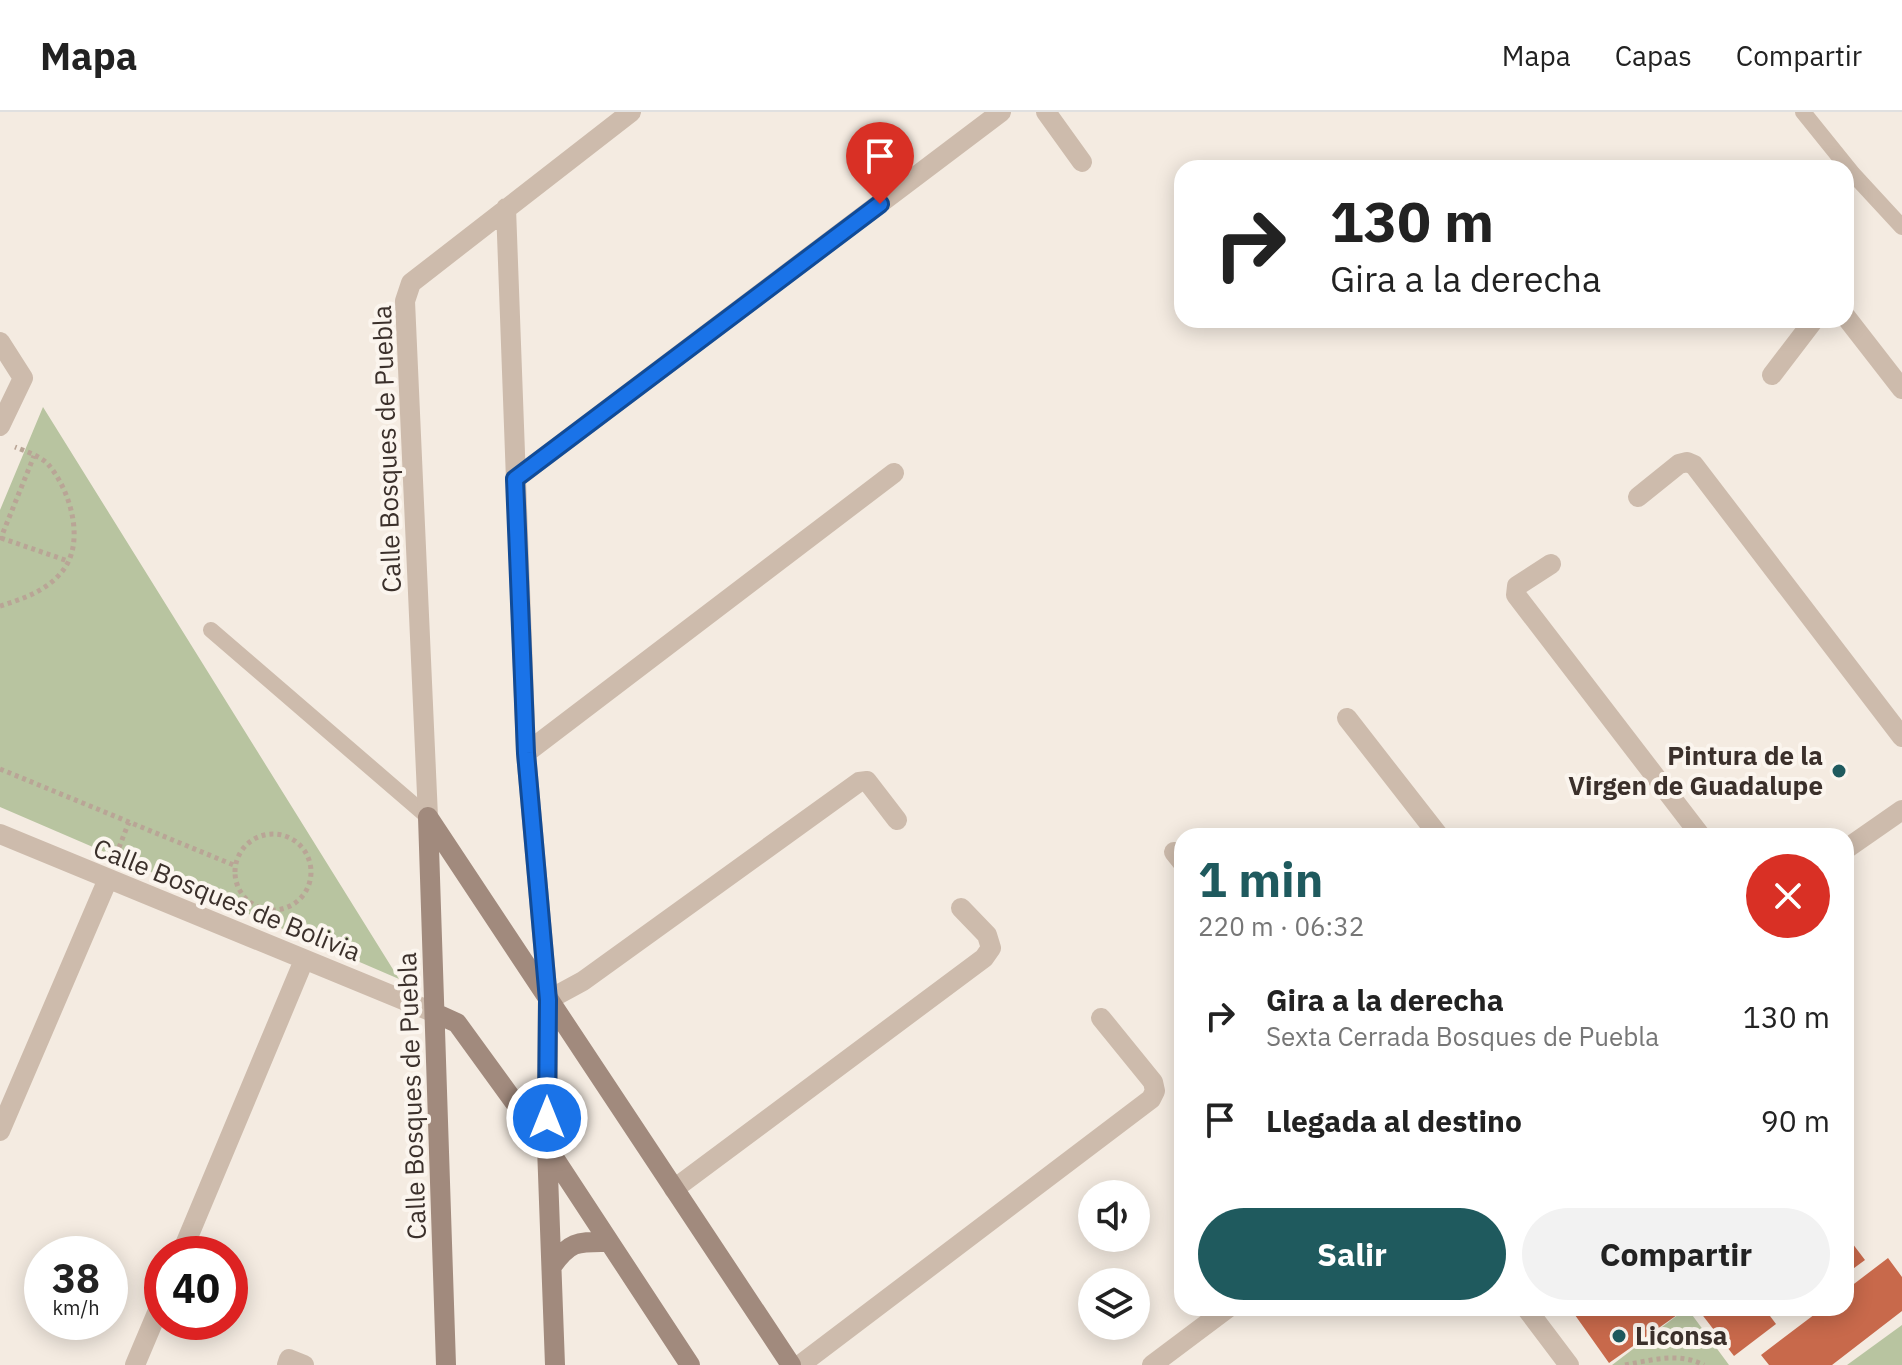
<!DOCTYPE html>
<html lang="es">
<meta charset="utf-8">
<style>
:root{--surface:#fff;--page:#f2f2f2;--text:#222;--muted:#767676;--line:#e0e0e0;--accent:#1f5a5e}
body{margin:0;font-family:"IBM Plex Sans",sans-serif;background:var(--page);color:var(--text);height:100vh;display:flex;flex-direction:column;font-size:30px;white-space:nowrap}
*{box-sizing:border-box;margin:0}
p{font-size:26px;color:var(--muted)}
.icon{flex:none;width:44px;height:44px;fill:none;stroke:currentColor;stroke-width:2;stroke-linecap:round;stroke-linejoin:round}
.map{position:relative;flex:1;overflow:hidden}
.sheet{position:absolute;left:1174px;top:716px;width:680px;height:488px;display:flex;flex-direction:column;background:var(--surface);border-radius:24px;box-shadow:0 4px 20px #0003}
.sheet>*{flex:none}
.guide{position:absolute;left:1174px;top:48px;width:680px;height:168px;border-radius:24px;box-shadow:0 4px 20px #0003;background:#fff;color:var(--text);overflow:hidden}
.fabs{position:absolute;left:1078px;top:1068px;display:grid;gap:16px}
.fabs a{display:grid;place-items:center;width:72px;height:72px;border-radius:50%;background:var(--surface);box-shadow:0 4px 20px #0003;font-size:40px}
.speed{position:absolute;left:24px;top:1124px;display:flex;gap:16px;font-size:40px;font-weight:700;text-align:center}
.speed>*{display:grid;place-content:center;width:104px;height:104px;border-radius:50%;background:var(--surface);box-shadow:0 4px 20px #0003;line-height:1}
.speed small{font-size:20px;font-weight:400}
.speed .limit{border:12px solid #d22;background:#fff;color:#111}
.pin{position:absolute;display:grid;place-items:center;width:68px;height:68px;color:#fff;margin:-82px -34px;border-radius:50% 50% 50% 0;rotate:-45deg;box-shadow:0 0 8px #0007}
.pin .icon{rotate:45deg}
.me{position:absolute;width:88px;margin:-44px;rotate:0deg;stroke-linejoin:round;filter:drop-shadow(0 0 6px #0008)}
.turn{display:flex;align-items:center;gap:28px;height:168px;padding:0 24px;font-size:36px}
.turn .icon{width:104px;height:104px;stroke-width:2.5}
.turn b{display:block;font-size:56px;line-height:68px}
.round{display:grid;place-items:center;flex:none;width:84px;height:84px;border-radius:42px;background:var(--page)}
.headline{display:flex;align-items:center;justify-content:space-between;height:136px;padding:0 24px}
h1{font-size:48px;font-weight:700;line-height:60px;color:var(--accent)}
.cta{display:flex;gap:16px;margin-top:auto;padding:16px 24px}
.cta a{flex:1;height:92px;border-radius:48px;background:var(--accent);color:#fff;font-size:32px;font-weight:700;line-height:92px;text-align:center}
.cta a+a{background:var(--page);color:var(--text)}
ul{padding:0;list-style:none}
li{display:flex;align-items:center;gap:24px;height:104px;padding:0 24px}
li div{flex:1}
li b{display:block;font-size:30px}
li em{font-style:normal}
header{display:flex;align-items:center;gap:48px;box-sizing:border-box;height:112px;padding:0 40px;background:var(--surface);border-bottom:2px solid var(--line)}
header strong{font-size:38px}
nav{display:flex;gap:44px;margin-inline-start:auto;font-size:28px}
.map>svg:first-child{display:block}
</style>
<header>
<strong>Mapa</strong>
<nav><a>Mapa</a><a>Capas</a><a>Compartir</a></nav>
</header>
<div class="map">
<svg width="1902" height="1253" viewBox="0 0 1902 1253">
<rect width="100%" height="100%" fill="#f4ebe1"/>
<path fill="#b8c4a0" d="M43,295l356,572 -399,-172v-297z
M1687,1196l42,57h-117z
M1902,1213v40h-55z"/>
<path fill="#c8694b" d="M1846,1123l19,25 -19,14z
M1888,1146l14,19v34l-70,54h-63l-8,-10 62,-47h23v-18z
M1570,1196h117l-78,55z
M1697,1196h67l12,16 -42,32z"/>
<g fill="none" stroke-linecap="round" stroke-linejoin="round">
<path stroke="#b9a596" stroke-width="5" stroke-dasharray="4 4" stroke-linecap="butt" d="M1,426l67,23
M0,428l34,-84
M0,494c22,-7 44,-14 60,-32 27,-29 11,-83 -12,-110 -8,-8 -23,-13 -33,-17
M0,657l236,97
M235 760a38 38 0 1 1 76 0a38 38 0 1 1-76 0Z
M116,743l13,-33
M1625,1253c27,-5 53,-13 79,0"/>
<path stroke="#cdbbac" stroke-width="16" d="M1803,0l50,62 49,53
M211,518l217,187"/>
<path stroke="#cdbbac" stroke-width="20" d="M1046,0l36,50
M506,96l20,545 22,247 35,-19 276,-199 8,-1 30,39
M1846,205l56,72
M0,230l23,36 -23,48
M1772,263l42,-55
M515,367l486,-367
M1638,385l41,-33 8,-2 7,3 208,272
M1551,452l-34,22 -1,9 185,241
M1347,606l92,118
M526,641l368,-280
M428,705l-23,-516 6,-18 220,-171
M0,722l435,179
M1846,737l56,-39
M1174,740l8,10
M0,1019l108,-252
M674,1077l310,-231 7,-10 -4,-13 -26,-27
M181,1142l123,-294
M1526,1196l43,57
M135,1253l27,-64
M287,1253l2,-6 15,6
M800,1253l351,-266 4,-8 -2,-9 -52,-64
M1152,1253l76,-57"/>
<path stroke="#a18a7d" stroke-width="20" d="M428,705l363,548
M428,705l18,548
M548,888l-1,147 8,218
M435,901l22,10 90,124 143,218
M552,1154c19,-26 26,-24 57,-24"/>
</g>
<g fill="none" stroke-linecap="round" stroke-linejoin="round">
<g stroke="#114b97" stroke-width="20">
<path id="route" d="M547,1006l1,-118 -22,-247 -11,-274 365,-275"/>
</g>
<use href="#route" stroke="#1a73e8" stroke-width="14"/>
</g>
<g fill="#1f5a5e" stroke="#fbf5ee" stroke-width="3">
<circle cx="1839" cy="659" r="8"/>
<circle cx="1619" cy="1224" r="8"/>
</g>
<g text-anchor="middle" stroke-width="8" stroke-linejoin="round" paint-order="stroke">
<g font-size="26" fill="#3b302b" stroke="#fbf5ee">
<text transform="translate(387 337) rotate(-92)" y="9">Calle Bosques de Puebla</text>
<text transform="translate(227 788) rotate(22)" y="9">Calle Bosques de Bolivia</text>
<text transform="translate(412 984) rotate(-92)" y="9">Calle Bosques de Puebla</text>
</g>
<g font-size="26" font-weight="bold" fill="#3b302b" stroke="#fbf5ee" text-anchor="end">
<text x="1823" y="653">Pintura de la<tspan x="1823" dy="30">Virgen de Guadalupe</tspan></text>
<text x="1635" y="1233" text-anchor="start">Liconsa</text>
</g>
</g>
</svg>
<div class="fabs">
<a><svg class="icon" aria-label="sound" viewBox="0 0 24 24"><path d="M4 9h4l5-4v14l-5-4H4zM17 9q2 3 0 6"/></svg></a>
<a><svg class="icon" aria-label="layers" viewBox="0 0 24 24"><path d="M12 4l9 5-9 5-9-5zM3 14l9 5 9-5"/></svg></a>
</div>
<div class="speed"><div>38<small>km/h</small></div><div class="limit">40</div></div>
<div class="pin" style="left:880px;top:92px;background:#d93025"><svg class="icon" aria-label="arrive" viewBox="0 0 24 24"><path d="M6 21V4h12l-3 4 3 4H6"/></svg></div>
<svg class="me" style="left:547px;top:1006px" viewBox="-20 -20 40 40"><circle r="17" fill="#1a73e8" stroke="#fff" stroke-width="3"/><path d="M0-11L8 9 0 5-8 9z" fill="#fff"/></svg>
<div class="guide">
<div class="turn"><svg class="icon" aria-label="right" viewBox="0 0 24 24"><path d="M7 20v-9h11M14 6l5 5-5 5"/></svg><div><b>130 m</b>Gira a la derecha</div></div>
</div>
<section class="sheet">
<div class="headline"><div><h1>1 min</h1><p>220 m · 06:32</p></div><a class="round" style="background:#d93025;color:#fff"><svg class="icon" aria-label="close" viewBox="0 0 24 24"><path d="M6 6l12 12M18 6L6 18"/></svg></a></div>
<ul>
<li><svg class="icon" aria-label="right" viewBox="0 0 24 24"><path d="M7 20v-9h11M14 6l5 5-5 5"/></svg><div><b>Gira a la derecha</b><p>Sexta Cerrada Bosques de Puebla</p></div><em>130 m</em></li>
<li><svg class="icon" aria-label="arrive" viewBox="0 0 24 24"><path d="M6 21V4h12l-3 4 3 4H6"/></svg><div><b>Llegada al destino</b></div><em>90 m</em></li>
</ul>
<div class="cta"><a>Salir</a><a>Compartir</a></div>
</section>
</div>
